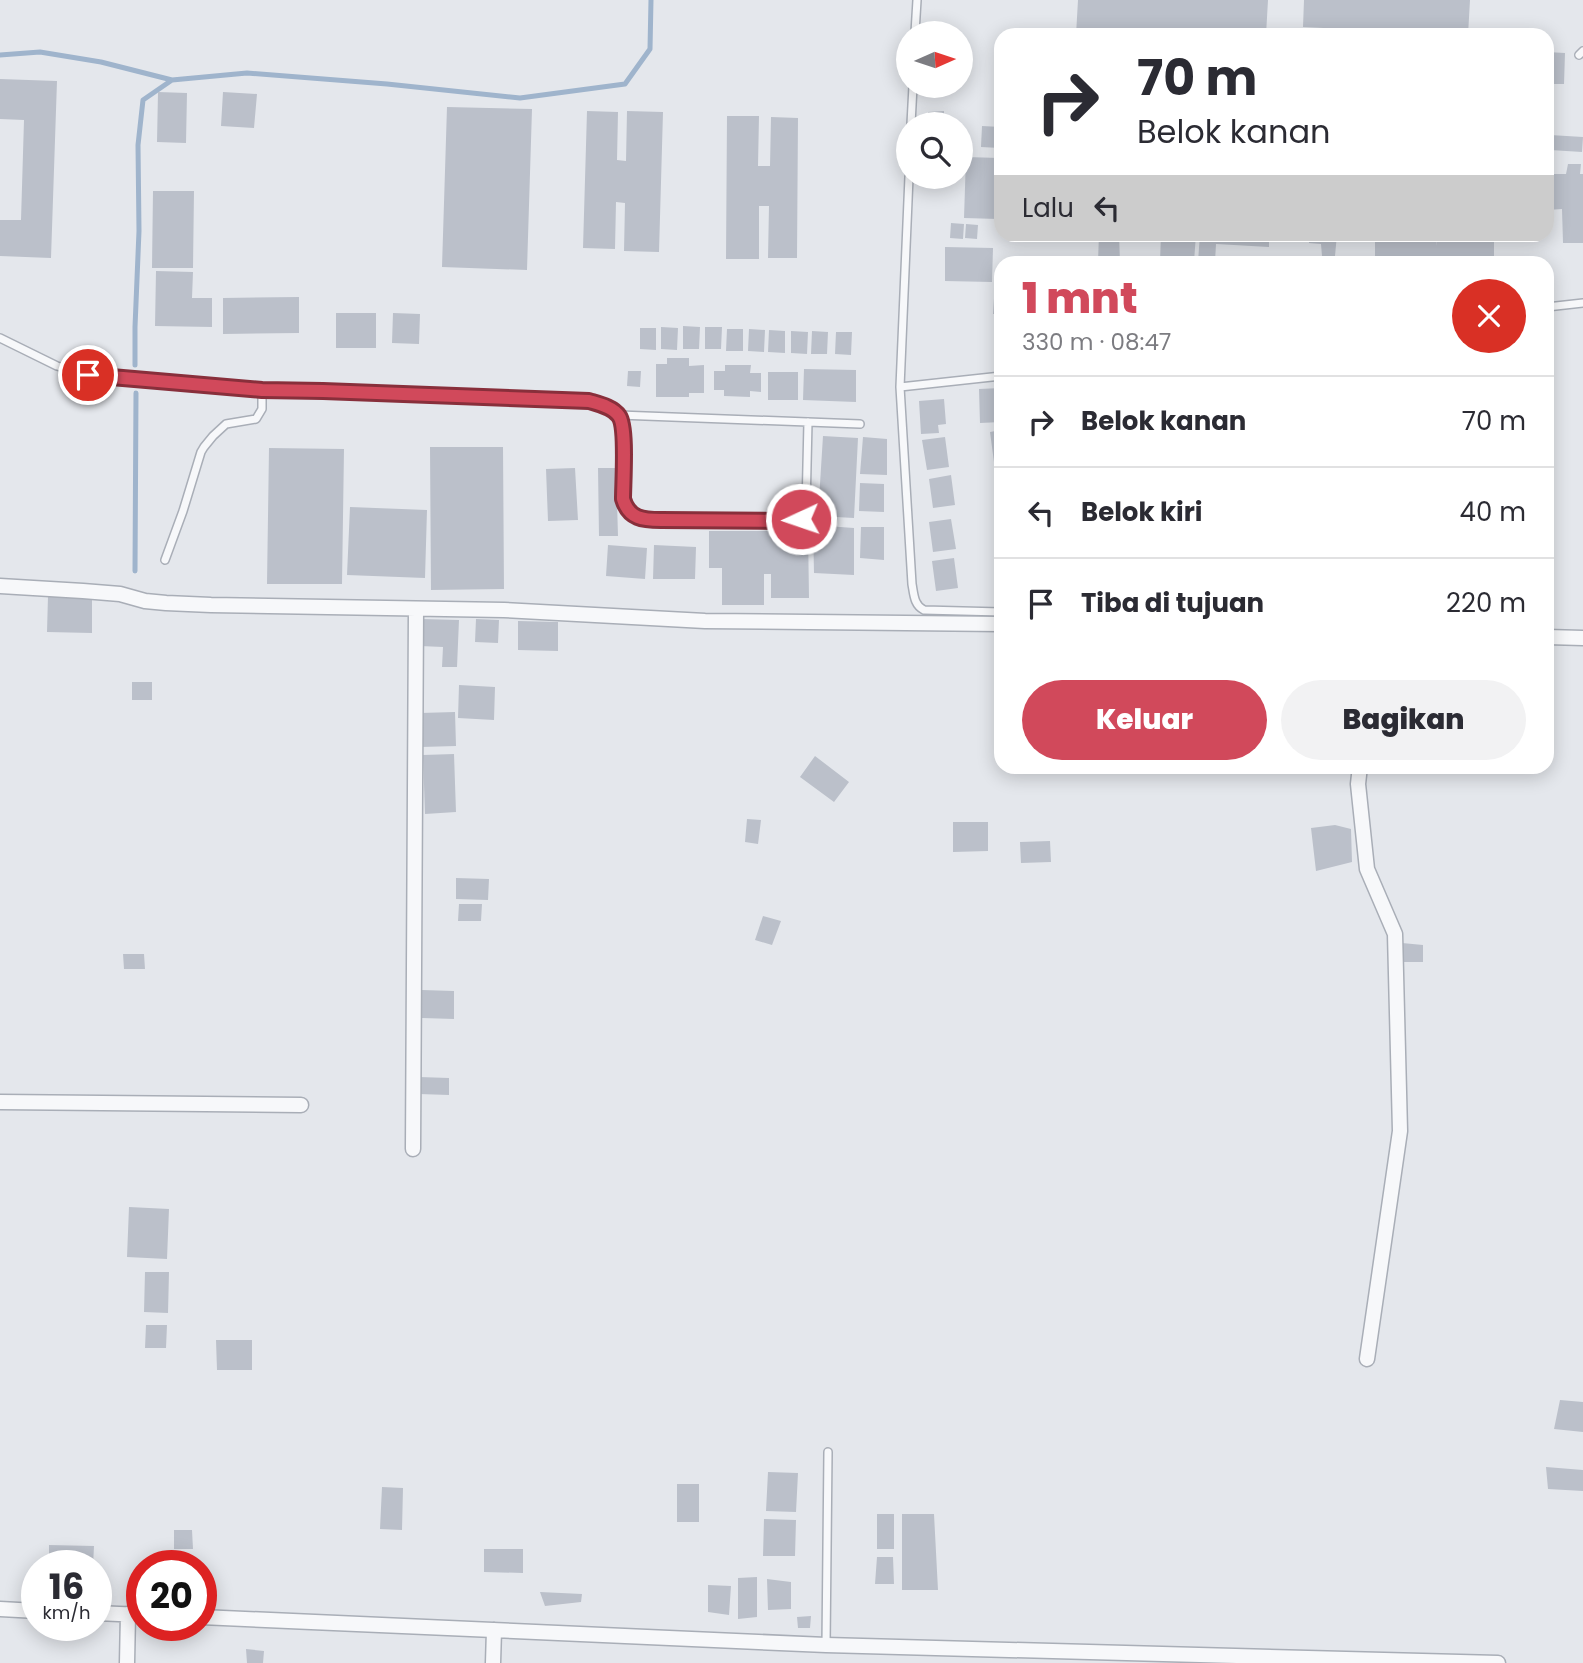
<!DOCTYPE html>
<html lang="id">
<meta charset="utf-8">
<style>
:root{--surface:#fff;--page:#f2f2f3;--text:#2b2b33;--muted:#7c7c81;--line:#e1e1e2;--accent:#d1495b}
body{margin:0;font-family:Poppins,sans-serif;background:var(--page);color:var(--text);height:100vh;display:flex;flex-direction:column;font-size:26px;white-space:nowrap}
*{box-sizing:border-box;margin:0}
p{font-size:23px;color:var(--muted)}
.icon{flex:none;width:38px;height:38px;fill:none;stroke:currentColor;stroke-width:2;stroke-linecap:round;stroke-linejoin:round}
.map{position:relative;flex:1;overflow:hidden}
.details{position:absolute;left:994px;top:256px;width:560px;height:518px;display:flex;flex-direction:column;background:var(--surface);border-radius:21px;box-shadow:0 4px 18px #0003}
.details>*{flex:none}
.top-card{position:absolute;left:994px;top:28px;width:560px;height:214px;border-radius:21px;box-shadow:0 4px 18px #0003;background:#fff;color:var(--text);overflow:hidden}
.needle{width:46px;rotate:87deg}
.controls{position:absolute;left:896px;top:21px;display:grid;gap:14px}
.controls a{display:grid;place-items:center;width:77px;height:77px;border-radius:50%;background:var(--surface);box-shadow:0 4px 18px #0003;font-size:35px}
.speed{position:absolute;left:21px;top:1550px;display:flex;gap:14px;font-size:35px;font-weight:700;text-align:center}
.speed>*{display:grid;place-content:center;width:91px;height:91px;border-radius:50%;background:var(--surface);box-shadow:0 4px 18px #0003;line-height:1}
.speed small{font-size:18px;font-weight:400}
.speed .limit{border:10px solid #d22;background:#fff;color:#111}
.pin{position:absolute;display:grid;place-items:center;width:60px;height:60px;color:#fff;margin:-30px;border:4px solid #fff;border-radius:50%;box-shadow:0 2px 7px #0007}
.me{position:absolute;width:77px;margin:-38px;rotate:267deg;stroke-linejoin:round;filter:drop-shadow(0 0 5px #0008)}
.turn{display:flex;align-items:center;gap:24px;height:147px;padding:0 28px;font-size:32px}
.turn .icon{width:91px;height:91px;stroke-width:2.5}
.turn b{display:block;font-size:49px;line-height:60px}
.then{display:flex;align-items:center;height:66px;padding:0 28px;background:#0003;gap:14px;font-size:26px}
.round{display:grid;place-items:center;flex:none;width:74px;height:74px;border-radius:37px;background:var(--page)}
.head{display:flex;align-items:center;justify-content:space-between;height:119px;padding:0 28px}
h1{font-size:42px;font-weight:800;line-height:52px;color:var(--accent)}
.primary-button{display:flex;gap:14px;margin-top:auto;padding:14px 28px}
.primary-button a{flex:1;height:80px;border-radius:42px;background:var(--accent);color:#fff;font-size:28px;font-weight:800;line-height:80px;text-align:center}
.primary-button a+a{background:var(--page);color:var(--text)}
ul{padding:0;list-style:none}
li{display:flex;align-items:center;gap:21px;height:91px;padding:0 28px;border-top:2px solid var(--line)}
li div{flex:1}
li b{display:block;font-size:26px}
li em{font-style:normal}
.map>svg:first-child{display:block}
</style>
<div class="map">
<svg width="1583" height="1663" viewBox="0 0 1583 1663">
<rect width="100%" height="100%" fill="#e4e7ec"/>
<g fill="none" stroke-linecap="round" stroke-linejoin="round">
<path stroke="#9fb4cc" stroke-width="5" d="M0,55l40,-3 61,10 71,18
M135,365v-38l4,-96 -1,-86 5,-45 29,-20 75,-7 140,11 133,14 105,-14 25,-35 1,-49
M135,571l1,-178"/>
</g>
<path fill="#bbc0ca" d="M1078,0h190l-2,35h-190z
M1304,0h166l-2,35 -165,-8z
M1547,52l18,1 -1,31h-17z
M0,79l57,2 -6,177 -51,-2v-36h21l3,-100 -24,-1z
M158,92l29,1 -1,50 -29,-1z
M223,92l34,2 -3,34 -33,-2z
M447,107l85,2 -5,161 -85,-3z
M587,111l31,1 -1,48 9,1 1,-50 36,1 -4,140 -35,-1 1,-48 -9,-1 -1,47 -32,-1z
M944,111v13h-16v-12z
M727,116h32l-1,50h12l1,-49 27,1 -1,140h-29l1,-52h-10v53h-33z
M982,126l19,1 -1,21 -19,-1z
M1550,135l33,2 -1,15 -32,-2z
M966,157l33,1 -1,61 -34,-1z
M1568,164h13l-1,10h3v69h-20l-1,-34 -15,1v-36h19z
M153,191h41l-1,77h-41z
M951,223l13,1 -1,15 -13,-1z
M966,224l12,1 -1,14 -12,-1z
M1099,234h20l1,28h-22z
M1161,234h35l-2,28h-34z
M1200,234h69v13l-53,-3 -1,18h-17z
M1309,234h28l-2,22h-13l-1,-12 -12,-1z
M1375,234h61v12l1,-12h57v23h-57l-1,5h-61z
M945,247l48,1 -1,34 -47,-1z
M156,271l37,1 -1,26h20v29l-57,-1z
M995,283l6,1v30h-8z
M299,297v36l-76,1v-36z
M336,313h40v35h-40z
M393,313l27,1 -1,30 -27,-1z
M683,326l17,1 -1,22h-16z
M661,327l17,1 -1,22 -16,-1z
M705,327h17l-1,22h-16z
M640,328h16v22l-16,-1z
M727,329h16v22h-17z
M749,329l16,1 -1,22 -16,-1z
M769,330l16,1v22l-17,-1z
M791,331l17,1 -1,22 -16,-1z
M812,331l16,1 -1,22h-16z
M836,332h16l-1,23 -16,-1z
M667,358h22v8l15,-1v28h-15v4h-33v-33h11z
M725,365h26l-1,8h11v19l-11,-1v6l-26,-1v-6h-10v-19h11z
M804,369l52,1v32l-53,-2z
M628,371h13l-1,16 -13,-1z
M768,372h30v28h-30z
M1001,388v34l-21,1 -1,-34z
M944,399l2,25 -8,1 1,8 -18,1 -2,-33z
M1001,430v31l-7,1 -4,-30z
M823,436l35,2 -4,80 -36,-2z
M863,437l24,2v36l-27,-1z
M945,437l4,30 -22,3 -5,-30z
M430,447h73l1,142 -73,1z
M269,448l75,1 -2,135h-75z
M575,468l3,52 -30,1 -2,-52z
M598,468h18l2,68h-19z
M951,475l4,30 -22,3 -4,-29z
M1001,475v31h-3l-4,-30z
M860,483l24,1v28l-25,-1z
M350,507l77,3 -2,68 -78,-3z
M951,519l5,30 -23,3 -4,-30z
M813,525l41,3v47l-40,-2z
M861,527h23v33l-24,-2z
M709,531h99l1,67h-38v-24h-7v31h-42v-37h-13z
M608,545l39,3 -2,31 -39,-3z
M654,545l42,2 -1,32h-42z
M954,558l4,30 -22,3 -4,-30z
M48,596h44v37l-45,-1z
M421,619l38,1 -2,47h-15l1,-20 -23,-1z
M476,619l23,1 -1,23 -23,-1z
M518,621l40,1v29l-40,-1z
M132,682h20v18h-20z
M459,685l36,2 -1,33 -36,-2z
M455,712l1,34 -35,1 -1,-34z
M454,754l2,58 -31,2 -2,-59z
M815,756l34,26 -15,20 -34,-25z
M747,819l14,1 -3,24 -13,-2z
M953,822h35v29l-35,1z
M1335,825l16,4 1,33 -36,9 -5,-43z
M1050,841l1,21 -30,1 -1,-21z
M456,878l33,1 -1,21 -32,-1z
M459,904h23l-1,17h-23z
M763,916l18,5 -9,24 -17,-5z
M1402,943l21,2v17h-21z
M123,954h21l1,15h-21z
M422,990l32,1v28l-32,-1z
M419,1077l30,1v17l-30,-1z
M129,1207l40,2 -2,50 -40,-2z
M145,1272h24l-1,41 -24,-1z
M146,1325h21l-1,23h-21z
M216,1340h36v30h-35z
M1560,1400l23,2v30l-29,-3z
M1546,1467l37,3v21l-35,-2z
M768,1472l30,1 -2,39 -30,-1z
M677,1484h22v38h-22z
M382,1487l21,1 -1,42 -22,-1z
M877,1514h17v35h-17z
M902,1514h32l4,76h-36z
M764,1519l32,1 -1,36h-32z
M174,1530h18l1,19h-19z
M49,1545l45,1 -1,20h-44z
M484,1549h39v24l-39,-1z
M877,1557h16l1,27h-19z
M757,1577v40l-19,2v-41z
M767,1579l24,3v27l-23,1z
M708,1585l23,1 -2,29 -21,-3z
M540,1592l42,2 -1,8 -36,4z
M811,1616l-1,12h-12l-1,-11z
M246,1649l18,2 -1,12h-16z"/>
<g fill="none" stroke-linecap="round" stroke-linejoin="round">
<g stroke="#a9aeb7" stroke-width="10">
<path id="service" d="M915,33l2,-33
M1579,55l4,-4
M911,124l2,-38
M909,177l-9,210 12,197c2,11 2,21 12,26l77,2
M1547,307l36,-4
M0,338l57,28 31,9 174,15
M900,387l101,-11
M619,415l241,9
M165,560l18,-49 18,-59 3,-5 9,-11 13,-12 30,-5 6,-10v-19l61,1 248,9c15,1 34,2 46,14 5,5 6,13 6,20 1,15 -3,59 1,70 3,7 9,12 15,15l152,2c9,0 13,-3 15,-13l2,-86
M826,1645l2,-193"/>
</g>
<g stroke="#a9aeb7" stroke-width="17">
<path id="minor" d="M0,586l83,5 37,3 25,7 21,2 45,2 293,5 201,11 296,3
M1547,637l36,1
M1360,766l-2,18 9,85 28,65 5,197 -33,228
M0,1102l301,3
M413,1149l3,-539
M0,1609l37,2
M96,1613l46,2
M201,1617l625,28 672,18
M127,1663l1,-49
M493,1663l1,-33"/>
</g>
<use href="#service" stroke="#f7f8fa" stroke-width="7"/>
<use href="#minor" stroke="#f7f8fa" stroke-width="14"/>
</g>
<g fill="none" stroke-linecap="round" stroke-linejoin="round">
<g stroke="#882f3b" stroke-width="18">
<path id="route" d="M88,375l174,15 61,1 266,10c10,3 24,6 30,15 8,11 4,67 4,83 6,20 20,21 38,21l130,1 10,-2"/>
</g>
<use href="#route" stroke="#d1495b" stroke-width="12"/>
</g>
</svg>
<div class="controls">
<a><svg class="needle" viewBox="-14 -14 28 28"><path d="M0-13l5 13h-10z" fill="#e53935"/><path d="M0 13l5-13h-10z" fill="#7c7c81"/></svg></a>
<a><svg class="icon" aria-label="search" viewBox="0 0 24 24"><circle cx="10" cy="10" r="6"/><path d="M15 15l6 6"/></svg></a>
</div>
<div class="speed"><div>16<small>km/h</small></div><div class="limit">20</div></div>
<div class="pin" style="left:88px;top:375px;background:#d93025"><svg class="icon" aria-label="arrive" viewBox="0 0 24 24"><path d="M6 21V4h12l-3 4 3 4H6"/></svg></div>
<svg class="me" style="left:801px;top:519px" viewBox="-20 -20 40 40"><circle r="17" fill="#d1495b" stroke="#fff" stroke-width="3"/><path d="M0-11L8 9 0 5-8 9z" fill="#fff"/></svg>
<div class="top-card">
<div class="turn"><svg class="icon" aria-label="right" viewBox="0 0 24 24"><path d="M7 20v-9h11M14 6l5 5-5 5"/></svg><div><b>70 m</b>Belok kanan</div></div>
<div class="then">Lalu<svg class="icon" aria-label="left" viewBox="0 0 24 24"><path d="M17 20v-9H6M10 6l-5 5 5 5"/></svg></div>
</div>
<section class="details">
<div class="head"><div><h1>1 mnt</h1><p>330 m · 08:47</p></div><a class="round" style="background:#d93025;color:#fff"><svg class="icon" aria-label="close" viewBox="0 0 24 24"><path d="M6 6l12 12M18 6L6 18"/></svg></a></div>
<ul>
<li><svg class="icon" aria-label="right" viewBox="0 0 24 24"><path d="M7 20v-9h11M14 6l5 5-5 5"/></svg><div><b>Belok kanan</b></div><em>70 m</em></li>
<li><svg class="icon" aria-label="left" viewBox="0 0 24 24"><path d="M17 20v-9H6M10 6l-5 5 5 5"/></svg><div><b>Belok kiri</b></div><em>40 m</em></li>
<li><svg class="icon" aria-label="arrive" viewBox="0 0 24 24"><path d="M6 21V4h12l-3 4 3 4H6"/></svg><div><b>Tiba di tujuan</b></div><em>220 m</em></li>
</ul>
<div class="primary-button"><a>Keluar</a><a>Bagikan</a></div>
</section>
</div>
